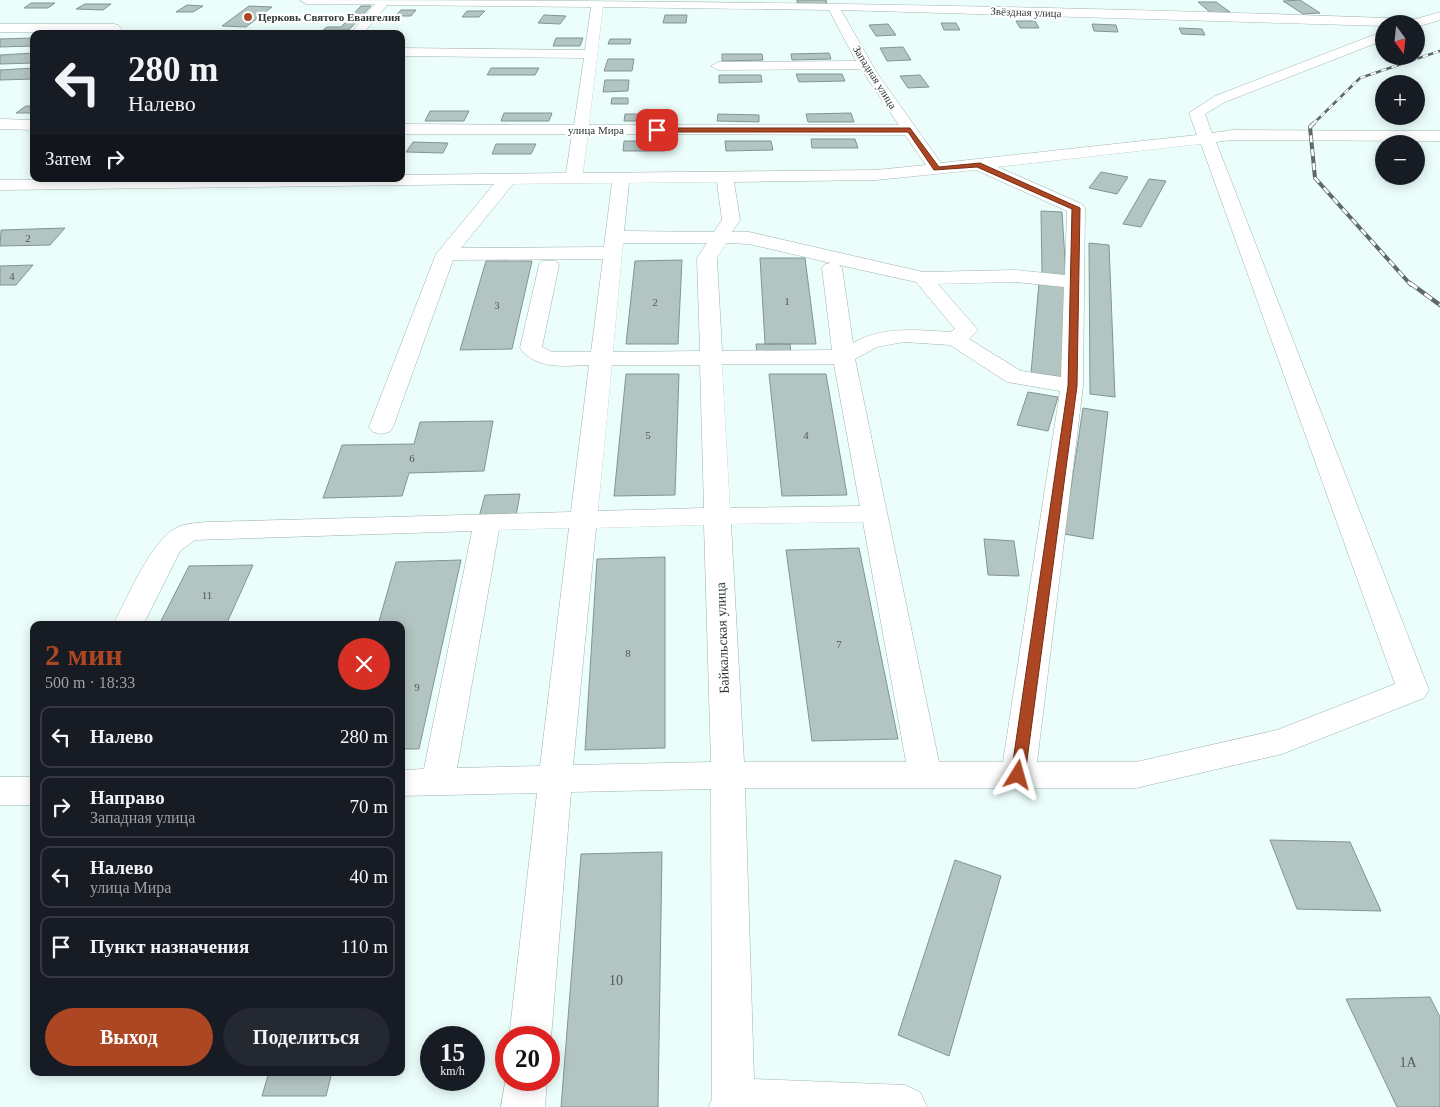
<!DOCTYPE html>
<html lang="ru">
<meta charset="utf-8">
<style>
:root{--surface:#171b24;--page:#242831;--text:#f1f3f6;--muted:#9ea1a6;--line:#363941;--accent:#ad4622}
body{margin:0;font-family:"Times New Roman",serif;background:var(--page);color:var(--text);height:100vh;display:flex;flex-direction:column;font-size:19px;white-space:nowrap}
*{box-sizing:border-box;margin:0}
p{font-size:16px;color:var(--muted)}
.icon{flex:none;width:28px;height:28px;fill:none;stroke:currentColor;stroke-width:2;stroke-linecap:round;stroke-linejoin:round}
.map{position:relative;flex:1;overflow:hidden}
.drawer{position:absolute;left:30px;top:621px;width:375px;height:455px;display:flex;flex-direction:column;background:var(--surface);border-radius:10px;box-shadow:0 2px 12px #0003}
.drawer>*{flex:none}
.hud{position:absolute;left:30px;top:30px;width:375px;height:152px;border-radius:10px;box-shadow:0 2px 12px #0003;background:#171b24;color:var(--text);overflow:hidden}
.needle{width:32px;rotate:165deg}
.buttons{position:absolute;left:1375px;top:15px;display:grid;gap:10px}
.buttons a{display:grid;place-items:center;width:50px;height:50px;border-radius:50%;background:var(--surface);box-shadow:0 2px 12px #0003;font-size:25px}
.speed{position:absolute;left:420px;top:1026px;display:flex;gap:10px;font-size:25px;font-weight:700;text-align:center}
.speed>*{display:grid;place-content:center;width:65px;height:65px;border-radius:50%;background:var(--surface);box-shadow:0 2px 12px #0003;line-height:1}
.speed small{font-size:12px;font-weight:400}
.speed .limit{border:8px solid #d22;background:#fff;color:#111}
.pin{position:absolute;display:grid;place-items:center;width:42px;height:42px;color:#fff;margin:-21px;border-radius:10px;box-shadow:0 2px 8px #0006}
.me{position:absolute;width:55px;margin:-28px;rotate:8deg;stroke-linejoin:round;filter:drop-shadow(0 0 4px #0008)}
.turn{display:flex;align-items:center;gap:18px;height:105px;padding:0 15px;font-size:22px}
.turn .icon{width:65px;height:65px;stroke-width:2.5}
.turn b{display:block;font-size:35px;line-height:42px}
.then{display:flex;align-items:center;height:48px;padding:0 15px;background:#0003;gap:10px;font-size:19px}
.round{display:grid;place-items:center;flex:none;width:52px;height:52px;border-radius:26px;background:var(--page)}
.overview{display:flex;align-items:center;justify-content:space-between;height:85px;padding:0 15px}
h1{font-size:30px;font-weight:800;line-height:38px;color:var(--accent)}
.primary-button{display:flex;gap:10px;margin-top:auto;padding:10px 15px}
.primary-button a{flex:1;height:58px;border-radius:30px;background:var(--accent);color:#fff;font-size:20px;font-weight:800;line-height:58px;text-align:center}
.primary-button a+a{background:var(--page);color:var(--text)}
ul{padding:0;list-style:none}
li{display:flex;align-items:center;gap:15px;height:62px;margin:0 10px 8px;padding:0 5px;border:2px solid var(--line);border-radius:10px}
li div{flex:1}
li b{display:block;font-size:19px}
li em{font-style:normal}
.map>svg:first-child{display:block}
</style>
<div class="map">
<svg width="1440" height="1107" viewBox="0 0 1440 1107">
<rect width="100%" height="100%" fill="#ebfefc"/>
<path fill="#b2c5c3" stroke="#839593" d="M797,0h29l1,4 -30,-1z
M1300,0l20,13 -17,1 -20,-13z
M1198,2h18l14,10 -19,1z
M31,3h24l-7,5h-24z
M85,4h26l-8,6 -27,-1z
M187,5l16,1 -10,6h-17z
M249,6l23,1 -26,20 -24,-1z
M361,6h10l-22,24h-26l4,-3h14z
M401,10h15l-5,6h-16z
M467,11h18l-6,6h-17z
M544,15l22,1 -6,8 -22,-1z
M665,15h22l-1,8h-23z
M1016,21h19l4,7h-19z
M941,23h15l4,7h-16z
M888,24l8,11 -20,1 -7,-11z
M1092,24l24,1 2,7 -24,-1z
M1179,28l23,1 3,6 -23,-1z
M34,38v8l-34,1v-8z
M556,38h27l-3,8h-27z
M610,39h21l-1,5h-22z
M903,47l8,13 -24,1 -7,-13z
M34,53v10l-34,1v-9z
M829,53l2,6 -39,1 -1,-6z
M722,54h40l1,6 -41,1z
M608,59h26l-2,12h-28z
M34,68v11l-34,1v-10z
M491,68h48l-4,7h-48z
M796,74h46l3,7 -46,1z
M719,75h42l1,7 -43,1z
M920,75l9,12 -21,1 -8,-12z
M605,80h24l-1,11 -25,1z
M612,98h16v6h-17z
M26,106h8v7h-18z
M430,111h39l-5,10h-39z
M504,113h48l-3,8h-48z
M851,113l3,9h-46l-2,-8z
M625,114h41l-1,7h-41z
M718,114l41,1v7l-42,-1z
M811,139h44l3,9h-46z
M624,141h41v10h-42z
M725,141h46l2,9 -47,1z
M413,142l35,1 -5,10 -37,-1z
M496,144h40l-5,10h-39z
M1101,172l27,5 -11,17 -28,-6z
M1149,179l17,2 -25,46 -18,-3z
M1041,211l21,1 4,64 -24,-2z
M65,228l-15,17 -50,1 1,-16z
M1089,243l20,2 6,152 -25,-3z
M760,258h45l11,86h-51z
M682,260l-4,84h-52l9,-83z
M486,261h46l-20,88 -52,1z
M33,265l-17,20h-16v-19z
M1039,283l28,3 -4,91 -32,-4z
M756,344h34l1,9 -34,1z
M626,374h53l-4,121 -61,1z
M769,374h57l21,121 -65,1z
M1028,392l30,5 -10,34 -31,-6z
M1083,408l25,4 -15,127 -29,-5z
M493,421l-9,50 -75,2 -7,23 -79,2 19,-53 72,-1 6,-22z
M520,494l-4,22 -37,1 6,-22z
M984,539l30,2 5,35 -31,-1z
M859,548l39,191 -86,2 -26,-191z
M665,557v191l-80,2 12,-191z
M461,560l-42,189h-18v-124h-23l18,-63z
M253,565l-27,60h-67l30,-59z
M1270,840l80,2 31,69 -84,-2z
M662,852l-4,255h-97l20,-253z
M955,860l46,16 -52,180 -51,-21z
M1430,997l10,20v90h-43l-51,-108z
M269,1072h63l-6,24h-64z"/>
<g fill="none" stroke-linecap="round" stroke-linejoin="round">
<g stroke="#9fb2b0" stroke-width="1">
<path id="minor" d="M300,0c372,0 744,5 1116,19l24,-7v8l-24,7v-3h-32v2l-543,-16 36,63 64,90 256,-28 -8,-22 26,-17 169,-65v9l-159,62 -20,12 7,19 20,-3 208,1v10l-208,-1 -16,2 213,548 -5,8 -142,56 -146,34h-391l9,291 151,6 15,7 7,15h-219l4,-7 -1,-311 -140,3 -20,246 -2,4v-4h-40l28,-245 -136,3v-26l23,-1 48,-238 -277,9 -15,11 -37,74h-30c14,-26 38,-86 65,-98 9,-4 20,-4 30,-5l363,-10 18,-147c-24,1 -53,5 -69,-17l19,-83 3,-4h14l3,4 -17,82 10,5h39l12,-93 -150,1 -60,167 -4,5 -8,2 -8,-2 -4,-5 67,-173 58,-70 -494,6v-10l401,-1v-4l165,-2 6,-39h-171v-10l173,1 10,-67 -183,-2v-8l184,2 6,-43 -204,-2 -24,29h-13l25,-30h-69zM603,7l226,3 27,51 -138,1 -7,4 7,4 143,-1 38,56h-310zM588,134l317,1 21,30 -50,5 -293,3zM1201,144l194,540 -118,46 -141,32h-99l46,-376 2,-178 -3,-4 -84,-37zM976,170l91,41 -2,64 -50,-5 -92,2 -174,-40h-17l8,-12 -6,-38 142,-2zM717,182l5,38 -8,12 -90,-1 5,-48zM612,183l-8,64 -143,1 52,-64zM623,243h84l-10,15 3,93 -87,1zM726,243l23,1 82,19 -6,1 -3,4 10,82 -110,1 -5,-93zM839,265l77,17 39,47 -5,3c-32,-2 -68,-6 -97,11l-11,-75zM1015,282l49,5 -3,90 -40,-6 -52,-32 9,-9 -40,-46zM904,342l46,3 57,37 53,9 -57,371h-64l-84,-403 22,-12zM722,364h112l26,142 -130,2zM612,365h88l4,143 -106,3zM863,522l43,240h-162l-13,-238zM704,525l7,237 -138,3 23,-237zM569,528l-29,238 -83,2 42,-238z
M0,24h114l4,1 7,9 -125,-2z
M0,119l34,1v10l-34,-1z
M0,777h34v28h-34z
M506,1077v3h41l-2,27h-44z"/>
</g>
<use href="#minor" fill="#fff" fill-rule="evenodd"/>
<g stroke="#5e6968" stroke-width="2.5">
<path id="rail-far2" d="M1313,124l47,-46 80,-27"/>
</g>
<g stroke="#5e6968" stroke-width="4">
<path id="rail-far1" d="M1314,123l-4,4 5,51 96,107"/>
</g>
<g stroke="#5e6968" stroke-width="4.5">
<path id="rail" d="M1410,283l30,22"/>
</g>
<use href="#rail-far2" stroke="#fff" stroke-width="2" stroke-dasharray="5.5" stroke-linecap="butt"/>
<use href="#rail-far1" stroke="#fff" stroke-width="2.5" stroke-dasharray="7" stroke-linecap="butt"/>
<use href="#rail" stroke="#fff" stroke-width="3" stroke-dasharray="9" stroke-linecap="butt"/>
</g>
<path fill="#ad4622" stroke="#702e16" d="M910,128l29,39 41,-4 100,45 -3,178 -52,389 -2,4h-10l-2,-4 57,-389 4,-177 -95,-42 -43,3 -26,-38h-251l-3,-2 3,-2z"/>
<circle fill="#ad4622" stroke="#fff" stroke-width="2" cx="248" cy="17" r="5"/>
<g text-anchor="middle" stroke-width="4.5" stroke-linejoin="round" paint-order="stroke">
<g font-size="11" fill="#2f3736" stroke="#fff">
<text transform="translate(1026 12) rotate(2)" y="4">Звёздная улица</text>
<text transform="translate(875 77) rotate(58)" y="4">Западная улица</text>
<text x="596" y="134">улица Мира</text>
</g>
<g font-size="11" font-weight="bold" fill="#2f3736" stroke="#fff" text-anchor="start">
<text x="258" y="21">Церковь Святого Евангелия</text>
</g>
<g font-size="11" fill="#505a59">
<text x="28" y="242">2</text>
<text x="12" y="280">4</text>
<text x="787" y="305">1</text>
<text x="655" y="306">2</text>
<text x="497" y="309">3</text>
<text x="648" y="439">5</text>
<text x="806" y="439">4</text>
<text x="412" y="462">6</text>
<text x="207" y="599">11</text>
<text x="839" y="648">7</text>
<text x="628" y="657">8</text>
<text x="417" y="691">9</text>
</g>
<g font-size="14" fill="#2f3736" stroke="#fff">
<text transform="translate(722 638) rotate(-92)" y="5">Байкальская улица</text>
</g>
<g font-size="14" fill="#505a59">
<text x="616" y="985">10</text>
<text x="1408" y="1067">1А</text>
</g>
</g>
</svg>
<div class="buttons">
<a><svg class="needle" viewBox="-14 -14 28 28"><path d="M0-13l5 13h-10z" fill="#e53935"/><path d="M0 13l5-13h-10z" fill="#9ea1a6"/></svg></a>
<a>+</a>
<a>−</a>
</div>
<div class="speed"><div>15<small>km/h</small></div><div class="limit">20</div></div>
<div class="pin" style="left:657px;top:130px;background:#d93025"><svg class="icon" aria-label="arrive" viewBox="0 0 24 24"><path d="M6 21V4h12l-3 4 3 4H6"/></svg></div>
<svg class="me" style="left:1018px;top:775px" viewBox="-20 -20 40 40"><path d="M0-17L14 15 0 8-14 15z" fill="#ad4622" stroke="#fff" stroke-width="4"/></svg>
<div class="hud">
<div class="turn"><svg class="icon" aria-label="left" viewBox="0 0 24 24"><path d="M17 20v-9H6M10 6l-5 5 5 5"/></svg><div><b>280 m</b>Налево</div></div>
<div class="then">Затем<svg class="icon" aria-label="right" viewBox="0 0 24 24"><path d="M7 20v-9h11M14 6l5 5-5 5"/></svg></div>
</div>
<section class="drawer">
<div class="overview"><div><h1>2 мин</h1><p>500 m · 18:33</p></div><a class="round" style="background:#d93025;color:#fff"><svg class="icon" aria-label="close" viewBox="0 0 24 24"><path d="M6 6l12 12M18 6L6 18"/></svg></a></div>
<ul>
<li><svg class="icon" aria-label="left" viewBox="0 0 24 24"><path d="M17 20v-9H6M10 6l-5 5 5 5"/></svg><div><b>Налево</b></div><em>280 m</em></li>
<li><svg class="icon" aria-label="right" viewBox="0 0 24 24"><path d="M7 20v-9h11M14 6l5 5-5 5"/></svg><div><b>Направо</b><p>Западная улица</p></div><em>70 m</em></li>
<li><svg class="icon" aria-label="left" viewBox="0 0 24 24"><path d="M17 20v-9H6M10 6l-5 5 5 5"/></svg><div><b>Налево</b><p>улица Мира</p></div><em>40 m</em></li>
<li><svg class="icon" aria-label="arrive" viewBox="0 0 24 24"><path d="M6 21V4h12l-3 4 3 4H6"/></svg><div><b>Пункт назначения</b></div><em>110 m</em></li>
</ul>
<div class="primary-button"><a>Выход</a><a>Поделиться</a></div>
</section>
</div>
